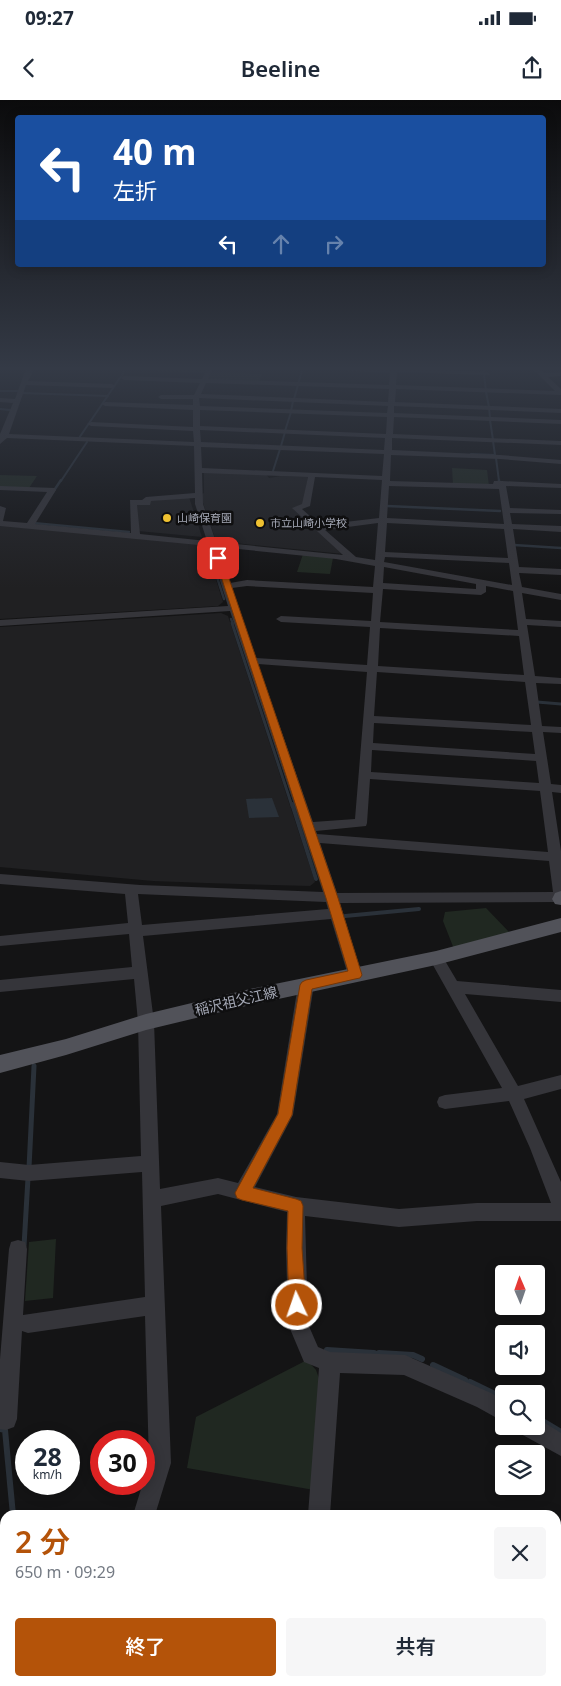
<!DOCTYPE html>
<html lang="ja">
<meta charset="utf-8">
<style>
:root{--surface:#fff;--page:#f6f6f7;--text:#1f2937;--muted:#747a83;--accent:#b45309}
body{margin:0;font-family:"Noto Sans","Noto Sans JP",sans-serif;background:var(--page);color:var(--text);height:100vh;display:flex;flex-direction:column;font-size:19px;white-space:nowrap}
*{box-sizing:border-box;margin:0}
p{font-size:16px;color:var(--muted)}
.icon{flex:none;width:28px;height:28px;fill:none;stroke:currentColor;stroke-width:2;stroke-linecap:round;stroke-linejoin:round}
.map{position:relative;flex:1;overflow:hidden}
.details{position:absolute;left:0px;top:1410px;width:561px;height:176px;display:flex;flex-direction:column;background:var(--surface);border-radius:15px 15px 0 0;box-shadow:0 2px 12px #0003}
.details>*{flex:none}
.banner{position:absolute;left:15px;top:15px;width:531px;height:152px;border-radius:5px;box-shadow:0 2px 12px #0003;background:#1a4fa0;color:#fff;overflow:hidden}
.needle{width:32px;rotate:358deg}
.controls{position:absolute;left:495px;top:1165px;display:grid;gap:10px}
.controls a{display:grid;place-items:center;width:50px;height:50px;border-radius:5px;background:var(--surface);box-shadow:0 2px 12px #0003;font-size:25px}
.speed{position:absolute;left:15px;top:1330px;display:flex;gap:10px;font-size:25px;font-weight:700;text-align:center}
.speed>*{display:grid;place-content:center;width:65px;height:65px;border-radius:50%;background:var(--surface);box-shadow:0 2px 12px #0003;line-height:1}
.speed small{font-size:12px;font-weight:400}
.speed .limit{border:8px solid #d22;background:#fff;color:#111}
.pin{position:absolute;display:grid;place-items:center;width:42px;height:42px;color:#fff;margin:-21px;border-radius:10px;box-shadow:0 2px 8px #0006}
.me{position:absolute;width:55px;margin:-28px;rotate:357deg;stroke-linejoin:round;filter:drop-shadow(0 0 4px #0008)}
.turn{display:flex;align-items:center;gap:18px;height:105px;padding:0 15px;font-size:22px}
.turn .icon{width:65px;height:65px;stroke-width:2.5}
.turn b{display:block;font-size:35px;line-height:42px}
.lanes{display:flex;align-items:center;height:48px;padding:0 15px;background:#0003;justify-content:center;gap:25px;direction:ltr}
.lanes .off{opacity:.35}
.round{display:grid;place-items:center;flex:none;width:52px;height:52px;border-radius:5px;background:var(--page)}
.headline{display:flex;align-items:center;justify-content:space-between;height:85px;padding:0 15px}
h1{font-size:30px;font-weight:600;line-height:38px;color:var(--accent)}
.primary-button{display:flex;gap:10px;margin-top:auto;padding:10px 15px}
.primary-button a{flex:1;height:58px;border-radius:5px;background:var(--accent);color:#fff;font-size:20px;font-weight:600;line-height:58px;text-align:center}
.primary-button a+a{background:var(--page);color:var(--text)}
.status{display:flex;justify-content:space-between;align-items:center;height:35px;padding:0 25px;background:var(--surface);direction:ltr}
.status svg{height:14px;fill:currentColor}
header{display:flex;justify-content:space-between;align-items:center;height:65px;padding:0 15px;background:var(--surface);font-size:22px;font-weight:600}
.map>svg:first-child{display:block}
</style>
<div class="status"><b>09:27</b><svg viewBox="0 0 49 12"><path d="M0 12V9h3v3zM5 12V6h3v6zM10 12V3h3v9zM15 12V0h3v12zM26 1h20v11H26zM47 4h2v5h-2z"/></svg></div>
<header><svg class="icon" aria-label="back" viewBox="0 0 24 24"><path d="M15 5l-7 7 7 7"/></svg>Beeline<svg class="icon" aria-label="share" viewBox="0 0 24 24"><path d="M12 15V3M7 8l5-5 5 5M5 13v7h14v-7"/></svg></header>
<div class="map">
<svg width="561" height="1586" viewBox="0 0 561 1586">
<rect width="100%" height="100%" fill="#141415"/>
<path fill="#202022" d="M204,371l62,3 3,4 12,-2 27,1 -5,28 -10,3 51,46 -110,-11 -19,-5 -13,-38v-6l2,-1z
M189,397l13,40 -64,-6 -2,-26 13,-4z
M0,425l205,19 18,58 -5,4 -218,13z
M221,513l7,3 87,266 -5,4 -104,-3 -53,-2 -153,-14v-240z"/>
<path fill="#202821" d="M160,266h49l-3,7 -49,-2z
M211,272l51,2 -3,8 -52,-2z
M452,368l35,2 2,16 -36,-1z
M0,375l37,1 -8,12 -29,-1z
M303,454l30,4 -3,16 -33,-2z
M486,808l25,26 -57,15 -11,-28 2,-9z
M56,1139l-3,59 -28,3 4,-59z
M307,1260l9,10 6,17 -8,103 -127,-22 9,-51z"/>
<path fill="#2a3139" d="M272,698l7,19 -30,1 -3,-19z"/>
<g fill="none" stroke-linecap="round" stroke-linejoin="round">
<path stroke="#2a3139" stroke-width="2" d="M483,266l1,7
M484,274l2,17
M298,284l5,-16
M0,291h18
M486,292l3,15
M22,293l86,3
M294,299l4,-14
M489,308l1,10
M0,309l10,1
M291,311l2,-10
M490,320l3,20
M285,331l6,-19
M79,338l49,-72
M281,346l4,-14
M471,354l24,1 -2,-14
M496,358l3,23
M273,371l7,-22
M61,381l26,-39"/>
<path stroke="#2a3139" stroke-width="2.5" d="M499,380v2
M53,392l8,-12
M387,406l113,5
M33,423l96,9
M514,445l47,3
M207,446l17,53
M231,519l2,5"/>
<path stroke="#2a3139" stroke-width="3" d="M232,523l60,183
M537,602l24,2"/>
<path stroke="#2a3139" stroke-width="4" d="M292,704l24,75
M345,816l74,-7"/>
<path stroke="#2a3139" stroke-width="5" d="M29,1068l5,-102
M24,1146l4,-68"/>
<path stroke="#2a3139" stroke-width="6" d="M327,1250l47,3
M379,1253l34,2 9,4
M433,1265l32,15
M470,1282l33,16
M536,1317l25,15
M0,1329l5,1 8,85
M0,1526l5,-19
M0,1573l5,1
M36,1581l20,5"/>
<path fill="#35353a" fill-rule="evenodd" d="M29,266h7l-8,15 84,3 3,2 -3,2 -86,-3 -17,49 185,8 -1,-11 -102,-5 -4,-2 4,-2 102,5v-17l-88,-4 -3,-2 3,-2 88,3v-6h-32l-3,-2 3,-2h33l6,-12 -76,-3 -3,-2 3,-2 78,3 6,-13h6l-6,13 181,6 1,-12 -116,-7 117,3v-3h6v2l90,4 3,2 -1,1 -92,-3 -1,13 159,6 -25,-25h7l7,7 17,-1v4l-13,1 13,12v6l-165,-6 -1,13 166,7v4l-167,-7v7l167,7v4l-167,-7 -1,17 168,7v4l-169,-7v12l108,5 61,5v4l-61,-5 -109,-4 -1,26 103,3 1,-3h8l59,3v4l-55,-2 4,22 51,2v4l-51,-1 2,11 49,2v6l-48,-3 6,38 42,2v6l-42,-2 3,14 39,7v6l-39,-7 4,26 35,2v6l-34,-2 8,51 26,2v6l-25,-1 6,43 19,1v6l-18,-1 8,52 10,1v8l-9,-1 9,59v51l-221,1 22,72 -2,4 -5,2 -5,-2 -2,-4 -17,-56 -188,17 11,86 6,167 58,-11 20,5 39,-69 21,-129 3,-4 5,-2 5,2 3,4 -21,130 -38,72 41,10 103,12 78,-6h74l-21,-55 -21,-47 -64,8 -6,-2 -2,-5 2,-5 6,-2 57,-7 -73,-130 2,-4 5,-2 5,2 16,27 104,9v12l-96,-8 53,92 43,-11v14l-37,10 37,83v39h-84l-78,6 -94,-11 3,108 10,23 12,5 75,3 86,38 13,7v22l-27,-15 -73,-32 -64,-2 -10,142h-22l11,-147 -15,-6 -16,-38 -2,-76 1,-36 -69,-18 -57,12 10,257 -16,52h-22l16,-52 -4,-147 -117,17 -6,-2 -5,88 -3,8 -8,3 -6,-1v-70l9,-110 2,-7 7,-2 7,2 2,7 -4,66 122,-18 -3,-125 -113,9 -29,-3v-16l29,3 112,-9 -3,-134 -4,-43 -134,13v-12l132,-13 -3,-33 -129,12v-10l128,-13 -3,-29 -125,-10v-10l140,11 183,7 -93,-281 -230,15v-6l228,-14 -19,-60 -209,-20v-20l6,2 -3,13 24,2 20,-31 -47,-2v-4l55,2 1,2 -21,34 96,9 -1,-33h12l4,-3 49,-4 -1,-47 -187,-8 -7,6v-10l13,-31 -13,-1v-4l15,1 9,-25zM206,283l183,6 -1,13 -187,-8zM199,298l189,8 -1,7 -187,-7zM200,310l187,7 -1,17 -186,-8zM200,330l185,8 -1,12 -183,-8zM201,347l183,7 -2,22 -180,-8zM202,373l106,4 -6,27 -10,4 51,47 -127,-13 -13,-38zM315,377l67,3 -3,38 -59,7 -18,-16 8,-3zM389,386l110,3 5,35 -117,-6zM195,398v6l12,37 -67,-7 -3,-29h13l1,-4zM378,423l-3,37 -19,-3 -31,-27zM387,423l117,6 4,29 -123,-6zM218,447l118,12 39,7 -2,21 -126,-7 -17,3zM385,457l124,6 3,22 -128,-23zM384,467l92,17v5l-93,-6zM247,486l126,7 -2,28 -90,-5 -5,3 5,3 89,5 -3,38 -111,-7 -24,-70zM486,486l27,5 5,39 -138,-8 3,-33 98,6 5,-3zM380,528l139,8 5,39 -146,-9zM258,564l109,8 -12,147 -42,3zM377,572l148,10 6,43 -157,-9zM374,623l158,9 3,22 -162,-11zM372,650l164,11 3,22 -168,-11zM370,679l170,12 8,61 -231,-18 -1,-3 50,-5 1,-3zM320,743l229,18 4,31 -216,1zM138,794l188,8 2,7 -186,16z
M537,1318l24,15v23l-40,-22 -3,-8h18z
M77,1581h25l-1,5h-26z
M294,1581h25v5h-26z"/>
<path fill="#515259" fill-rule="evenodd" d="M561,791v14l-6,-1 -3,-5 3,-6z
M561,818v14l-125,33 -186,40 -104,25 -80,25 -66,18v-18l66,-16 80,-25 104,-25 186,-38z"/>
</g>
<linearGradient id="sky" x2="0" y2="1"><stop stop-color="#0b0b0c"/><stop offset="0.55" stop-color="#343a46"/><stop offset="1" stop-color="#343a46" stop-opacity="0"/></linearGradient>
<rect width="561" height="488" fill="url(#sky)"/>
<path fill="#b45309" stroke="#753606" d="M216,456l6,2 116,340 24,77 -2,3 -5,1 -43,10 -20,126 -39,73 43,11 5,2 2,5 -1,42 4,57 -3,6 -6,2 -5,-2 -3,-6 -2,-57 1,-37 -46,-11 -5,-2 -2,-5 43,-79 22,-129 2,-3 4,-2 42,-9 -22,-73 -111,-340z"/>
<g fill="#f0c231" stroke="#0f0f10" stroke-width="2">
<circle cx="167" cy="418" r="5"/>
<circle cx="260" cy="423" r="5"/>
</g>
<g text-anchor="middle" stroke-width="5" stroke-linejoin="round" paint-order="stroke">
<g font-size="11" fill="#a5a9b6" stroke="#0f0f10" text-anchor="start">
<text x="177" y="422">山崎保育園</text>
<text x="270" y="427">市立山崎小学校</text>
</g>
<g font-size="14" fill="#a5a9b6" stroke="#0f0f10">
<text transform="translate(236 901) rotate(-13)" y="5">稲沢祖父江線</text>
</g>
</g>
</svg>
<div class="controls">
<a><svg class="needle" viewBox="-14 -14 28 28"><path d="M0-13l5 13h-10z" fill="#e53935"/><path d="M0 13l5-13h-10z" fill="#747a83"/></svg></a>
<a><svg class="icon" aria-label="sound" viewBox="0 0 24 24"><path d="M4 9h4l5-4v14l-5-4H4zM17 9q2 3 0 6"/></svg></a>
<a><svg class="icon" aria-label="search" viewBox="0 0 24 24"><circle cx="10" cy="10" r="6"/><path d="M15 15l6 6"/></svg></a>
<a><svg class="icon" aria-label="layers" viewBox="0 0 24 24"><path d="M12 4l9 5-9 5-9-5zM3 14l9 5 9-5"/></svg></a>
</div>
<div class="speed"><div>28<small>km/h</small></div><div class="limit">30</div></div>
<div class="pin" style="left:218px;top:458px;background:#d93025"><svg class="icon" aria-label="arrive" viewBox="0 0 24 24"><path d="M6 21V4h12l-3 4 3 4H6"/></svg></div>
<svg class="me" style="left:297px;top:1205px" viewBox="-20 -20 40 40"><circle r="17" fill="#b45309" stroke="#fff" stroke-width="3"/><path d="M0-11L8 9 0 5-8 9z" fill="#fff"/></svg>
<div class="banner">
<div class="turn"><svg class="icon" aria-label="left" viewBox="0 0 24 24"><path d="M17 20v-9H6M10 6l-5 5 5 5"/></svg><div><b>40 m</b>左折</div></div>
<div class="lanes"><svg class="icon" aria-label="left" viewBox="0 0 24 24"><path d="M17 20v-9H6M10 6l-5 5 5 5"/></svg><svg class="icon off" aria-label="ahead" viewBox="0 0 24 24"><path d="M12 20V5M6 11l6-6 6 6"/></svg><svg class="icon off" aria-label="right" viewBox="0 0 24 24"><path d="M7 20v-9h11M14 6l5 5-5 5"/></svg></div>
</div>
<section class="details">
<div class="headline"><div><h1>2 分</h1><p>650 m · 09:29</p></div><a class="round"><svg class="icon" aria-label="close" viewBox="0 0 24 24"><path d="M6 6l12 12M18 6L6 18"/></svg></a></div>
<div class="primary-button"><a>終了</a><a>共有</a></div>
</section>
</div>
